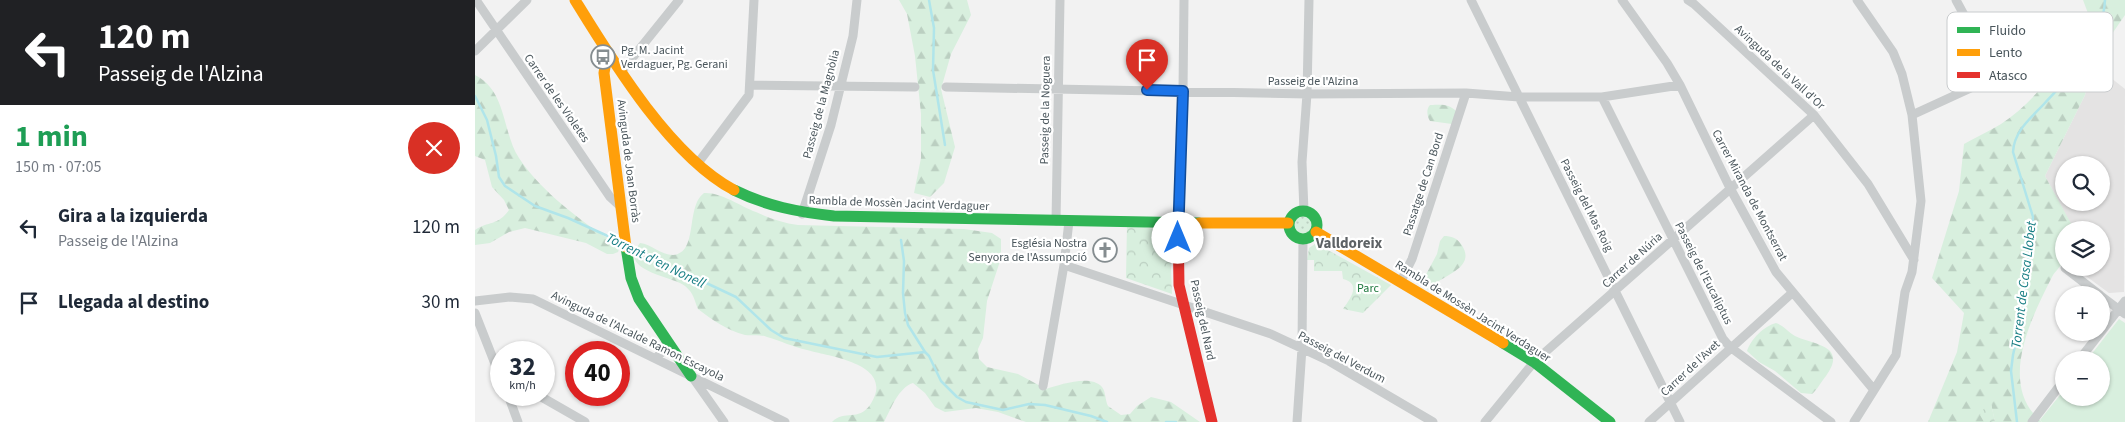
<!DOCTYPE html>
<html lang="es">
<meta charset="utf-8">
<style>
:root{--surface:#fff;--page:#f6f6f7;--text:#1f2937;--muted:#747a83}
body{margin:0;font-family:"Source Sans 3",sans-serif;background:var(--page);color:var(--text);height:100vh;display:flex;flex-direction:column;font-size:19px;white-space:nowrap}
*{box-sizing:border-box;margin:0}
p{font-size:16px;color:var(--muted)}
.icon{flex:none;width:28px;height:28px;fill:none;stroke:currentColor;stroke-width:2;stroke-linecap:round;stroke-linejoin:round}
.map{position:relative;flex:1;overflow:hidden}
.details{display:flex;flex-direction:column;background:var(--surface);width:475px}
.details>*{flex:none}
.top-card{background:#202124;color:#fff;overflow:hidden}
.controls{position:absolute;left:1580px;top:156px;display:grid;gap:10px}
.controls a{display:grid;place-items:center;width:55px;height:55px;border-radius:50%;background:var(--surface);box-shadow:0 1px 4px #0004;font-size:25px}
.speed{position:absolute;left:15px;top:341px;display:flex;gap:10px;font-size:25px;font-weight:700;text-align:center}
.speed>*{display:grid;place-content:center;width:65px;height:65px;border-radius:50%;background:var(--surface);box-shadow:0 1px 4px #0004;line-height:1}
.speed small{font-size:12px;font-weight:400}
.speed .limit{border:8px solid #d22;background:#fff;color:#111}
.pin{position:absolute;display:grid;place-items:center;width:42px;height:42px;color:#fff;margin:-51px -21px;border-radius:50% 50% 50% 0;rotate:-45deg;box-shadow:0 0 5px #0007}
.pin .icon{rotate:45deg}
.me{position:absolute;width:55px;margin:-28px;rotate:0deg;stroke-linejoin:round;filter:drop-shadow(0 0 4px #0008)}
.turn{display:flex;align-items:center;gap:18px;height:105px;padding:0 15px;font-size:22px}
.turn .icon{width:65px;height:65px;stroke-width:2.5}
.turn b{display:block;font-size:35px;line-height:42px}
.round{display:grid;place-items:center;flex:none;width:52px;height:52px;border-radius:26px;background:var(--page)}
.summary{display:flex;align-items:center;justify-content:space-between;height:85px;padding:0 15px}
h1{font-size:30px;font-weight:700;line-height:38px;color:#1e9e55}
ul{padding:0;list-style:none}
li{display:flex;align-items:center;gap:15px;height:75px;padding:0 15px}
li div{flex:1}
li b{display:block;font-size:19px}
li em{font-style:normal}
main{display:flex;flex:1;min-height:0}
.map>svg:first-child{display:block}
</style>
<main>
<section class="details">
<div class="top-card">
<div class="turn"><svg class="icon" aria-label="left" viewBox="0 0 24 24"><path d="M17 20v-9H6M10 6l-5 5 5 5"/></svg><div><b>120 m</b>Passeig de l'Alzina</div></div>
</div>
<div class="summary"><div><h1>1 min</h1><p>150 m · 07:05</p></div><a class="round" style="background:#d93025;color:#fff"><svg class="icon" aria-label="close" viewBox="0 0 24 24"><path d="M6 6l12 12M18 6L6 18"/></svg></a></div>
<ul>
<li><svg class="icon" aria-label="left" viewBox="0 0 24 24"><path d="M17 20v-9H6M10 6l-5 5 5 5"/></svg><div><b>Gira a la izquierda</b><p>Passeig de l'Alzina</p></div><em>120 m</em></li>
<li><svg class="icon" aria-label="arrive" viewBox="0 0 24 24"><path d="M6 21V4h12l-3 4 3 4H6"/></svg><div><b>Llegada al destino</b></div><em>30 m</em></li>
</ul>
</section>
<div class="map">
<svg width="1650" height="422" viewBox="0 0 1650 422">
<defs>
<pattern id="grass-dots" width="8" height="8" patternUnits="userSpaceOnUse" patternTransform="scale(1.25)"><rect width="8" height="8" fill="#d8efde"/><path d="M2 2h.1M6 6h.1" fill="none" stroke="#bbcfc1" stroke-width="1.8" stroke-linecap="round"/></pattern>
<pattern id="forest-firs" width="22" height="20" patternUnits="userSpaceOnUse" patternTransform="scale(1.25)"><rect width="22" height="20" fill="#d8efde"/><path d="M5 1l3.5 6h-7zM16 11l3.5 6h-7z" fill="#bbcfc1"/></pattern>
<pattern id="park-crowns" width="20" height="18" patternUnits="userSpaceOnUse" patternTransform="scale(1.25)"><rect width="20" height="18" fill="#d8efde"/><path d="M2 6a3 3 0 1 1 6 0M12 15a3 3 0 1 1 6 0" fill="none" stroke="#bbcfc1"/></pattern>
</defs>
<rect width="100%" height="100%" fill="#f2f2f2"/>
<path fill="#e4e3e3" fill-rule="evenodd" d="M1617,63l33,26 -1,203 -15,1 -34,-25h26v-38h-27l-29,-54 40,-81zM1589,165h37v37h-37z"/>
<path fill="url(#grass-dots)" d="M819 225a9 9 0 1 1 18 0a9 9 0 1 1-18 0Z"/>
<path fill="url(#forest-firs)" d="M424,0h68l4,15 -20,39 -10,35 14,58 -11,36 -14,14 -16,-4 7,-35v-44l-6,-58 -8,-42z
M1608,0h42v15l-33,48 -7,32 -40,81 29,53 -10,1c0,9 2,23 -1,31 -2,6 -8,10 -11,16 -21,41 -55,109 -10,145h-47l-4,-18 -7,18h-56l29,-70 7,-39 -32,-35 27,-87 5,-47c12,-7 26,-13 37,-20 39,-25 66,-69 88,-108z
M0,75c32,16 27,57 44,83 18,28 54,57 82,76 7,5 13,5 19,12l-2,6 -5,2h-6l-21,-11 -61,-15 -16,4 -19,11 -15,2v-15c13,-9 23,-4 34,-20l-5,-10 -12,-13 -7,-27 -10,-4z
M955,105c12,0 18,-2 27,7l-5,12 -22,-3c-3,-5 -4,-12 0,-16z
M229,193c17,-1 36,13 52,19 13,6 27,11 42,13l166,4 28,4 9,6v19l-14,43 -4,37 -5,11 1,10 8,8 31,7 28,15c14,-4 44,-15 56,-2 4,5 3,13 6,19l13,9 9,-1 7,-8 14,-9 20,5 29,20h-174l-28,-10 -22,-4 -31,4 -10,-5 -10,-14 -12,-10c-15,5 -22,26 -29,39h-52c13,-13 26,0 38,-17 27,-41 -39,-48 -63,-55 -14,-3 -26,-9 -40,-13 -7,-3 -15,-1 -22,-2 -18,-5 -33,-15 -47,-26 -4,-9 -4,-16 -13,-23 -12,-10 -69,-15 -45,-43 11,1 21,12 33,12 26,-2 12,-48 31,-62z
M969,236c7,0 13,2 17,8 15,21 -11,29 -25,39l1,5 7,7 -2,2 -17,-9 -3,-6 15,-28 3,-13z
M1301,323c7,2 12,9 19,13 19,9 53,9 31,40 -5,6 -9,14 -14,18l-11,-1 -26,-22 -16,-9 -12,-11c4,-12 17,-25 29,-28z"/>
<path fill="url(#park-crowns)" d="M652,223l31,7 12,13 2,51 -46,-16z
M840,244h2l74,41 -28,28 -20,-4c7,-10 19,-25 0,-30l-1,-8h-28v-11h-7l2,-12z
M1516,403l4,19h-11l-4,-7 5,-8z"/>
<path fill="#d8efde" d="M1644,319l6,4v99h-83l-2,-2 24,-30v8h37v-38h-14z"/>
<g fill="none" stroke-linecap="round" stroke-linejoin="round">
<path stroke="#b0e5ea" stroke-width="2.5" d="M454,0l5,28 -1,42 12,75
M0,96l12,24 9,36 3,21 6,9 30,20 33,12 53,24
M426,240l3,21 -1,32 2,20 3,12 17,27
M156,246l9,4 25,17 37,14 34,16 35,33 13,8 93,19 48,-5 4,4 12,25 16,16 9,5 37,8 26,-6 16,1 46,11 16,6
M691,422h10
M1542,422l-6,-51 2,-16 9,-40 11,-98 -20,-65c1,-21 18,-34 31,-48 27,-29 59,-62 61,-104"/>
<path stroke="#c9cccd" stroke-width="9" d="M1,0l134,197 11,10
M996,0l209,422
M1147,0l45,63 13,22 50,103 46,84 98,118
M1213,0l6,4 120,111 54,69 46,76
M1481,0l41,76
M0,51l52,-51
M146,72l58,-72
M275,85l165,2
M471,87l361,7 159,-1 53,4h83l78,-12
M1127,97l121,242 7,8 101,75
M1437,115l85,-39 87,-46
M223,163l51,-68 5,-95
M829,211l-2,-49 5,-68 2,-94
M327,214l29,-89 22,-89 4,-36
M581,221l4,-221
M703,223l5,-132 1,-91
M589,265l207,69 58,27 104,61
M1590,268l35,27
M926,281l11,-22 54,-166
M1626,296l24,18
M0,301l35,-4 23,2 252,123
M0,313l26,66
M1626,332l24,-31
M181,358l7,-7 3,-11
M1604,360l22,-28
M218,378l31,44
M568,386l21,-121 5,-44
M33,395l10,27
M63,395l47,27
M822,422l5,-74 1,-108
M1010,422l49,-60 280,-247
M1174,422l143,-129
M1379,422l42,-67 9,-63 7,-20 9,-71 -9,-86 -10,-41 -9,-22 -36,-52
M1557,422l32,-42"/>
<path stroke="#30b455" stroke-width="11" d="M259,190c32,16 64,22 100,26l365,7
M814 225a14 14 0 1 1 28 0a14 14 0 1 1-28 0Z
M151,247l5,31 8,21 52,77
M1028,343l31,19 76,60"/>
<path stroke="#ff9f0a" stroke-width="11" d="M100,0c37,60 95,156 159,190
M135,57l-4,4 -2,12 22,174
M724,223h89
M841,232l187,111"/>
<path stroke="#e5322d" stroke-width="11" d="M703,223l1,62 33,137"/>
</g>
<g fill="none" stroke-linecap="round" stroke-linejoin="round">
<g stroke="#114b97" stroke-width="12">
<path id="route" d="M672,90l36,1 -5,147"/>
</g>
<use href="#route" stroke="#1a73e8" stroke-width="9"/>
</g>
<defs>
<g id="bus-ring" transform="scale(1.25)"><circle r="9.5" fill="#fff" stroke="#858d90" stroke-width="1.5"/><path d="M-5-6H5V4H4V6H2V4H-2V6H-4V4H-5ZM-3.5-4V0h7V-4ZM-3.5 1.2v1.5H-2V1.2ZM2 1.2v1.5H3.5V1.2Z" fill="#858d90"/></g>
<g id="church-ring" transform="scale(1.25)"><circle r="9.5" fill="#fff" stroke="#858d90" stroke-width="1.5"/><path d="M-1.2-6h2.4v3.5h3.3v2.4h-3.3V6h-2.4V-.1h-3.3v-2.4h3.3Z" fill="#858d90"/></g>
</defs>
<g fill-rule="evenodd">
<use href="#bus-ring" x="128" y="57"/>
<use href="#church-ring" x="630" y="250"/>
</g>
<g text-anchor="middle" stroke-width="4.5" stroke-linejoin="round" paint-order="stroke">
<g font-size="12" fill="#4a565c" stroke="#fff" text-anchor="start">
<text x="146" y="54">Pg. M. Jacint<tspan x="146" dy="14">Verdaguer, Pg. Gerani</tspan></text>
<text x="612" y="247" text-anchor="end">Església Nostra<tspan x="612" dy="14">Senyora de l'Assumpció</tspan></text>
</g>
<g font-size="12" fill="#4a565c" stroke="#fff">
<text transform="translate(1305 67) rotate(43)" y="4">Avinguda de la Vall d'Or</text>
<text x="838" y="85">Passeig de l'Alzina</text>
<text transform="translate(82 98) rotate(55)" y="4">Carrer de les Violetes</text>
<text transform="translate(346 104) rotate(-75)" y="4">Passeig de la Magnòlia</text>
<text transform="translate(570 110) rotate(-89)" y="4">Passeig de la Noguera</text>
<text transform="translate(154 161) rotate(83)" y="4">Avinguda de Joan Borràs</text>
<text transform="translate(948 184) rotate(-72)" y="4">Passatge de Can Bord</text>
<text transform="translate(1275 195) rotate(62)" y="4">Carrer Miranda de Montserrat</text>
<text transform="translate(424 203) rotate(2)" y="4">Rambla de Mossèn Jacint Verdaguer</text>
<text transform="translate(1112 205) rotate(63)" y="4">Passeig del Mas Roig</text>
<text transform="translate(1157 260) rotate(-42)" y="4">Carrer de Núria</text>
<text transform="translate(1229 273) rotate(63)" y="4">Passeig de l'Eucaliptus</text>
<text transform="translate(998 311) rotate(32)" y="4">Rambla de Mossèn Jacint Verdaguer</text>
<text transform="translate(728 320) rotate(78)" y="4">Passeig del Nard</text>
<text transform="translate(163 336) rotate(26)" y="4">Avinguda de l'Alcalde Ramon Escayola</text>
<text transform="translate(867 357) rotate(28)" y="4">Passeig del Verdum</text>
<text transform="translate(1215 368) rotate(-43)" y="4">Carrer de l'Avet</text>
</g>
<g font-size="12" fill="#1f793f" stroke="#fff">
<text x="893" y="292">Parc</text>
</g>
<g font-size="14" font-style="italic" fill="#177e84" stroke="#fff">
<text transform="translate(181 260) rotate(26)" y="5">Torrent d'en Nonell</text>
<text transform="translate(1548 285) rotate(-83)" y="5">Torrent de Casa Llobet</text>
</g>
<g font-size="15" font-weight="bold" fill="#5d6265" stroke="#fff">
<text x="874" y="248">Valldoreix</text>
</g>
</g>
<rect x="1472" y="12" width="166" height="80" rx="8" fill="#fff" stroke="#c9ccce" stroke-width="1"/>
<rect x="1482" y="27" width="23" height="6" fill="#30b455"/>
<rect x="1482" y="49" width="23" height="7" fill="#ff9f0a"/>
<rect x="1482" y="72" width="23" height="6" fill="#e5322d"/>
<g font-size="14" fill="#4a565c">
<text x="1514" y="35">Fluido</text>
<text x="1514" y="57">Lento</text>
<text x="1514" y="80">Atasco</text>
</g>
</svg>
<div class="controls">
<a><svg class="icon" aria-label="search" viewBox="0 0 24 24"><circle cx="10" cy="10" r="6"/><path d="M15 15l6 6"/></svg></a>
<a><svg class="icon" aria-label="layers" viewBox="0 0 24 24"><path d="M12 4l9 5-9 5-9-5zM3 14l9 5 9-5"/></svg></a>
<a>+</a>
<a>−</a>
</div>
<div class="speed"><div>32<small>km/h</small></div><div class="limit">40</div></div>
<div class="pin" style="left:672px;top:90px;background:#d93025"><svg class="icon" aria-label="arrive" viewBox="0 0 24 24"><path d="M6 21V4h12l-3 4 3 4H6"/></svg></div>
<svg class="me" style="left:703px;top:238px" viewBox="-20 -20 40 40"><circle r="19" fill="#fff"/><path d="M0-13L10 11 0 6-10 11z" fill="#1a73e8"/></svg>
</div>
</main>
